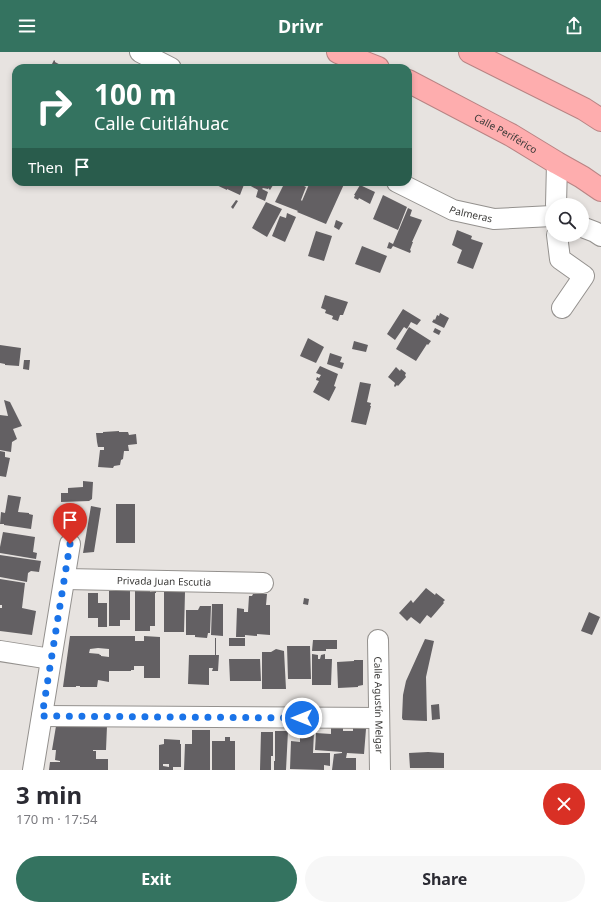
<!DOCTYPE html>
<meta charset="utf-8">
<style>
:root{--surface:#fff;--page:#f7f7f7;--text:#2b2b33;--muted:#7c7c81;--accent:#347360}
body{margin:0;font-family:"Noto Sans",sans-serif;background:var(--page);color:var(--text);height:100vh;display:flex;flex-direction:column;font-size:15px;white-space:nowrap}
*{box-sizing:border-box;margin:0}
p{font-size:13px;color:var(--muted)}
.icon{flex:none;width:22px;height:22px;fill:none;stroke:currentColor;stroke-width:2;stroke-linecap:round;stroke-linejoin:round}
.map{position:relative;height:718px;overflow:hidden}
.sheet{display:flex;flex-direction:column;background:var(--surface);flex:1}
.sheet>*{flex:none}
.top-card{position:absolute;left:12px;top:12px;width:400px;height:122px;border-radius:12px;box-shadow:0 2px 6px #0003;background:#347360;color:#fff;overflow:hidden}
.fabs{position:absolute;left:545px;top:146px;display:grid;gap:8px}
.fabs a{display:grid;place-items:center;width:44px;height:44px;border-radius:50%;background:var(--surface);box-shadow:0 2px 6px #0003;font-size:20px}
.pin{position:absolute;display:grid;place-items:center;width:34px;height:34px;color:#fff;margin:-41px -17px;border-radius:50% 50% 50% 0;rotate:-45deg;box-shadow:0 0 4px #0007}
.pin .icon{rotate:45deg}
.me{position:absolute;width:44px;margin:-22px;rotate:270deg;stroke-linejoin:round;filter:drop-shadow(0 0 3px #0008)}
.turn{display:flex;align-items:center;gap:14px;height:84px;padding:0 16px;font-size:18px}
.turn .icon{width:52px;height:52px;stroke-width:2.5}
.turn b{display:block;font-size:28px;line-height:34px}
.then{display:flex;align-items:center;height:38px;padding:0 16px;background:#0003;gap:8px;font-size:15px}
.round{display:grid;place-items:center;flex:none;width:42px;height:42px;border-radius:21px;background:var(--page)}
.headline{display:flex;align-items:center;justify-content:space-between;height:68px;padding:0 16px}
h1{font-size:24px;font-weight:700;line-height:30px}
.action{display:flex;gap:8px;margin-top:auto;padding:8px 16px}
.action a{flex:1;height:46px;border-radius:24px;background:var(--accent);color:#fff;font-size:16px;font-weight:700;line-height:46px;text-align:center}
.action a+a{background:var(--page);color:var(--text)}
header{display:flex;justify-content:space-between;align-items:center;height:52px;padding:0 16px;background:var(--accent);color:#fff;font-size:18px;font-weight:700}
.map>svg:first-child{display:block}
</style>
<header><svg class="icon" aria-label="menu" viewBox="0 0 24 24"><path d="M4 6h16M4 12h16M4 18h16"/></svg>Drivr<svg class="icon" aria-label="share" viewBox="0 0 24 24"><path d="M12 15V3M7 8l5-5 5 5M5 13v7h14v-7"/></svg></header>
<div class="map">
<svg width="601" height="718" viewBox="0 0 601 718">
<rect width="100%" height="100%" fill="#e7e3e0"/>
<path fill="#636063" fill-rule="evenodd" d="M54,8l1,1v1l11,6h-16z
M210,130h35l-5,13 -13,-6v1z
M251,130h24l-5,8 -2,-2v1l-5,-1 -1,1 6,3 -3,9 -9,-4 2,-7 -9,-5z
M285,130h11l10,5 -5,13 1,1 8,-19h35l-19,42 -29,-12 1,-1 -23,-9z
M360,133l15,7 -5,12 -11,-6 -1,2 -4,-2 1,-3h-1z
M383,143l24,12 -9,23 -25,-11z
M236,148l2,1 -5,8 -2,-2z
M266,150l16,7 -15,28 -15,-9z
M408,156l4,2 -2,6 12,4 -10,22h1l-3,8 1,1 -1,2 -17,-7 -2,3 -4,-1 2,-6 4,2z
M287,161l9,4 -11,25 -13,-6 8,-20 6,2z
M336,168l7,3 -4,7 -5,-3z
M457,178l15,6 -1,3 12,4 -10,26 -16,-6 5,-13 -10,-5z
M316,179l16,5 -8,25 -16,-5z
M362,194l25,10 -7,17 -25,-9z
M325,243l23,7 -5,13h-3l-2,6 -6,-2 1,-3 -8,-3 1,-3 -5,-2z
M403,257l18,11 -4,5 -6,-3 -4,7 -3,-2 -9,13 -8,-6z
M440,261l9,5 -5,10 -12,-6 2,-3 1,1 2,-5 2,1z
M409,275l22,14 -3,4 -1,-1 -11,17 -20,-12z
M435,276l6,3 -2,4 -6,-3z
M308,286l16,9 -8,16 -16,-7z
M354,289l14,4 -2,7 -14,-3z
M0,293l21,3 -2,18 -14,-1v-1l-5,-1z
M330,301l12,4 -2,5 4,1 -2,6 -15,-5z
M24,308h6l-1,10 -6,-1z
M320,314l18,8 -4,12 2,1 -7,14 -16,-9 6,-11 -3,-1 1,-3 2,1 2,-3 -5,-2z
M396,315l4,4 1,-2 5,4 -1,2 1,2 -8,9 -1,-1 -2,2 -1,-1 1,-3 -7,-6z
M360,330l11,2 -4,18 4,1 -1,3h1l-5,19 -15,-3z
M4,348l6,2 12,24 -9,3 4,10 -5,3 -1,10 -11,-2v-35l8,1z
M119,379v1h9l1,3 7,-1 1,10 -9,1 1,6h-5l-1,8 -2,1 -1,5 -6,1 -1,2 -15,-1 2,-17h4v-3h-6l-1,-5 -1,-9h7v-1z
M0,399l5,1v5l5,1 -4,19 -6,-1z
M83,429l10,1 -1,17 -3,2 -28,1v-9h7v-5l15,-1z
M8,443l13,2 -3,15 11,1v1l4,1 -2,14 -27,-4v-1h-4l1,-12 4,1z
M116,452h19v39h-19z
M91,454l10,2 -7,44 -11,1z
M3,480l32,5 -2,15 4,1 -1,6 -36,-6v-6z
M0,503l41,6 -2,11 -8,-1 -3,2 -1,9 -27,-5z
M0,527l25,4 -3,25 14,3 -4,24 -32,-4v-23h2v-3h-2z
M426,536l9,7 1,-2 9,7 -2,2 1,1 -13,15 -4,-3 -7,9 -9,-7 -4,4 -8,-8 12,-13 2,3z
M116,537h8v2h6v29h-10v6h-11v-35h7z
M140,537h10v3l6,-1v2h-1v33h-5v5h-15v-40h5z
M170,537h9v3h6l-1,40h-20v-40h6z
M88,541h10v10h9v24h-9v-9h-10z
M253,542h14l-1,11h4v30l-13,-1v2l-12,-1v2h-9l1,-29 7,1v3h4l1,-16h3z
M304,546l5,1 -1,6 -5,-1z
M212,552h11v32l-12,-1z
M200,554h11l-1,27h-2l-1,5 -12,-1v-2h-9v-25h12z
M589,560l11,5 -8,18 -11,-4z
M70,584h65v5h9v-5l16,1v41h-16v-12h-10v4h-3v1h-22v11l-11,-2 -1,7h-17v-1h-4v1h-13zM98,596l11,1v8l-8,-1v-1h-2l1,-1 -11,-1 1,-4z
M215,586h1v17h3l-1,16h-6l1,-3h-4v17l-21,-1 1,-29h26z
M229,586h16v8h-16z
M425,587l9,2 -8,36 1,44 -24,-1 -1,-2 1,-23 3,-14z
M313,588h24v9h-11v2h-14z
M287,594h23l1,33h-23z
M276,597l8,2 2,38h-24v-37h9z
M312,602l6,1v4h2l1,-4 4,-1v5h7l-1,26h-19z
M229,607h31l1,22h-31z
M354,608h9v25l-5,1v1l-20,1 -1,-26 17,-1z
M439,652l1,15 -8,1 -1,-15z
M56,674h51l-1,24h-13v1h3v8h12v11h-59l1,-8h10v-1l-5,-1 1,-10h-4z
M331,676h12v3h10v-3l13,1 -2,25 -17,-1 -1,5h10v12h-24l2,-16 8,-1v-1l-27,-2 1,-17 15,1z
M192,678h18v40h-26l1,-26h7z
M275,679h13l-2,39h-12v-9h1z
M261,680h12v24h-2v14h-11z
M300,680h14l-1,21h17v13l-6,-1v5l-34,-1 1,-28 9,1z
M225,685h5v4h5v29h-23v-29h13z
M164,687l16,1v4h1v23h-8v3h-14v-25l5,-1zM163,712h6v3l-6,-1z
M428,700l16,1v15h-34l-1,-15z"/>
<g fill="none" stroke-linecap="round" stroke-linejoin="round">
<g stroke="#94918e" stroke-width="22">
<g id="minor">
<path d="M140,0l31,16"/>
<path id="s1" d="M397,130l56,28 41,9 58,-3"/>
<path d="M556,153l1,-42"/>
<path d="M582,175l13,5 6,4"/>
<path d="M557,183l3,24 24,17 -22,32"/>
<path id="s2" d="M65,527l198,4"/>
<path id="s3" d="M378,588l2,130"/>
<path d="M0,599l51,8"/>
<path d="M42,664l337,2"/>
<path d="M33,718l37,-226"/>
</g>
</g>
<g stroke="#b98484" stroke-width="24">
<g id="highway">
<path d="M338,0l40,16"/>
<path d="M470,0l114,57 17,11"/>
<path id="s4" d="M408,29l103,54 46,28 25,14 19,13"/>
</g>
</g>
<use href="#minor" stroke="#fff" stroke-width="20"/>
<use href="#highway" stroke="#feadae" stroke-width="22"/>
</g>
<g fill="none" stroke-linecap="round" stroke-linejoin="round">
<path stroke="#1a73e8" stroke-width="7" stroke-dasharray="0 12.6" d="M70,492l-28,172 260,2"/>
</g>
<g text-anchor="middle" stroke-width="4" stroke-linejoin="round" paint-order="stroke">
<g font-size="10" fill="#3a3937" stroke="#e7e3e0">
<text dy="4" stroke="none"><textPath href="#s4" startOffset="111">Calle Periférico</textPath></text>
<text dy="4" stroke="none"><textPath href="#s1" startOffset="81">Palmeras</textPath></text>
<text dy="4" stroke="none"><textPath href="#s2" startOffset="99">Privada Juan Escutia</textPath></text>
<text dy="4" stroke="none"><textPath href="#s3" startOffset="65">Calle Agustín Melgar</textPath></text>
</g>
</g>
</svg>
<div class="fabs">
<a><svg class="icon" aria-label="search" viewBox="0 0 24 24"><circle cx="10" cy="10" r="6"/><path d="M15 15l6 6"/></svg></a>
</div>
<div class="pin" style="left:70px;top:492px;background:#d93025"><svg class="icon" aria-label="arrive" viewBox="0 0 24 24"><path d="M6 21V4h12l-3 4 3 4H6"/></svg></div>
<svg class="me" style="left:302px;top:666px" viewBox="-20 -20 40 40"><circle r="17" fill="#1a73e8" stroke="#fff" stroke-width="3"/><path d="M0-11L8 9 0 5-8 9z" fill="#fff"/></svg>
<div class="top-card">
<div class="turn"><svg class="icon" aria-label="right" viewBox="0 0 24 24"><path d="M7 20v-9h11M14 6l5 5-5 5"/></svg><div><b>100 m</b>Calle Cuitláhuac</div></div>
<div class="then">Then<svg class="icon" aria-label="arrive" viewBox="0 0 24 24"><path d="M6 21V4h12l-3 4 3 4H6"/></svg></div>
</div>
</div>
<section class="sheet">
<div class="headline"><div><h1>3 min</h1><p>170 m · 17:54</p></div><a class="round" style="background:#d93025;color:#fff"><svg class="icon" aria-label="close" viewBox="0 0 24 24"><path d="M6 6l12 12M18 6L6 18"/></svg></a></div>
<div class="action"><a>Exit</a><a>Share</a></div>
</section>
